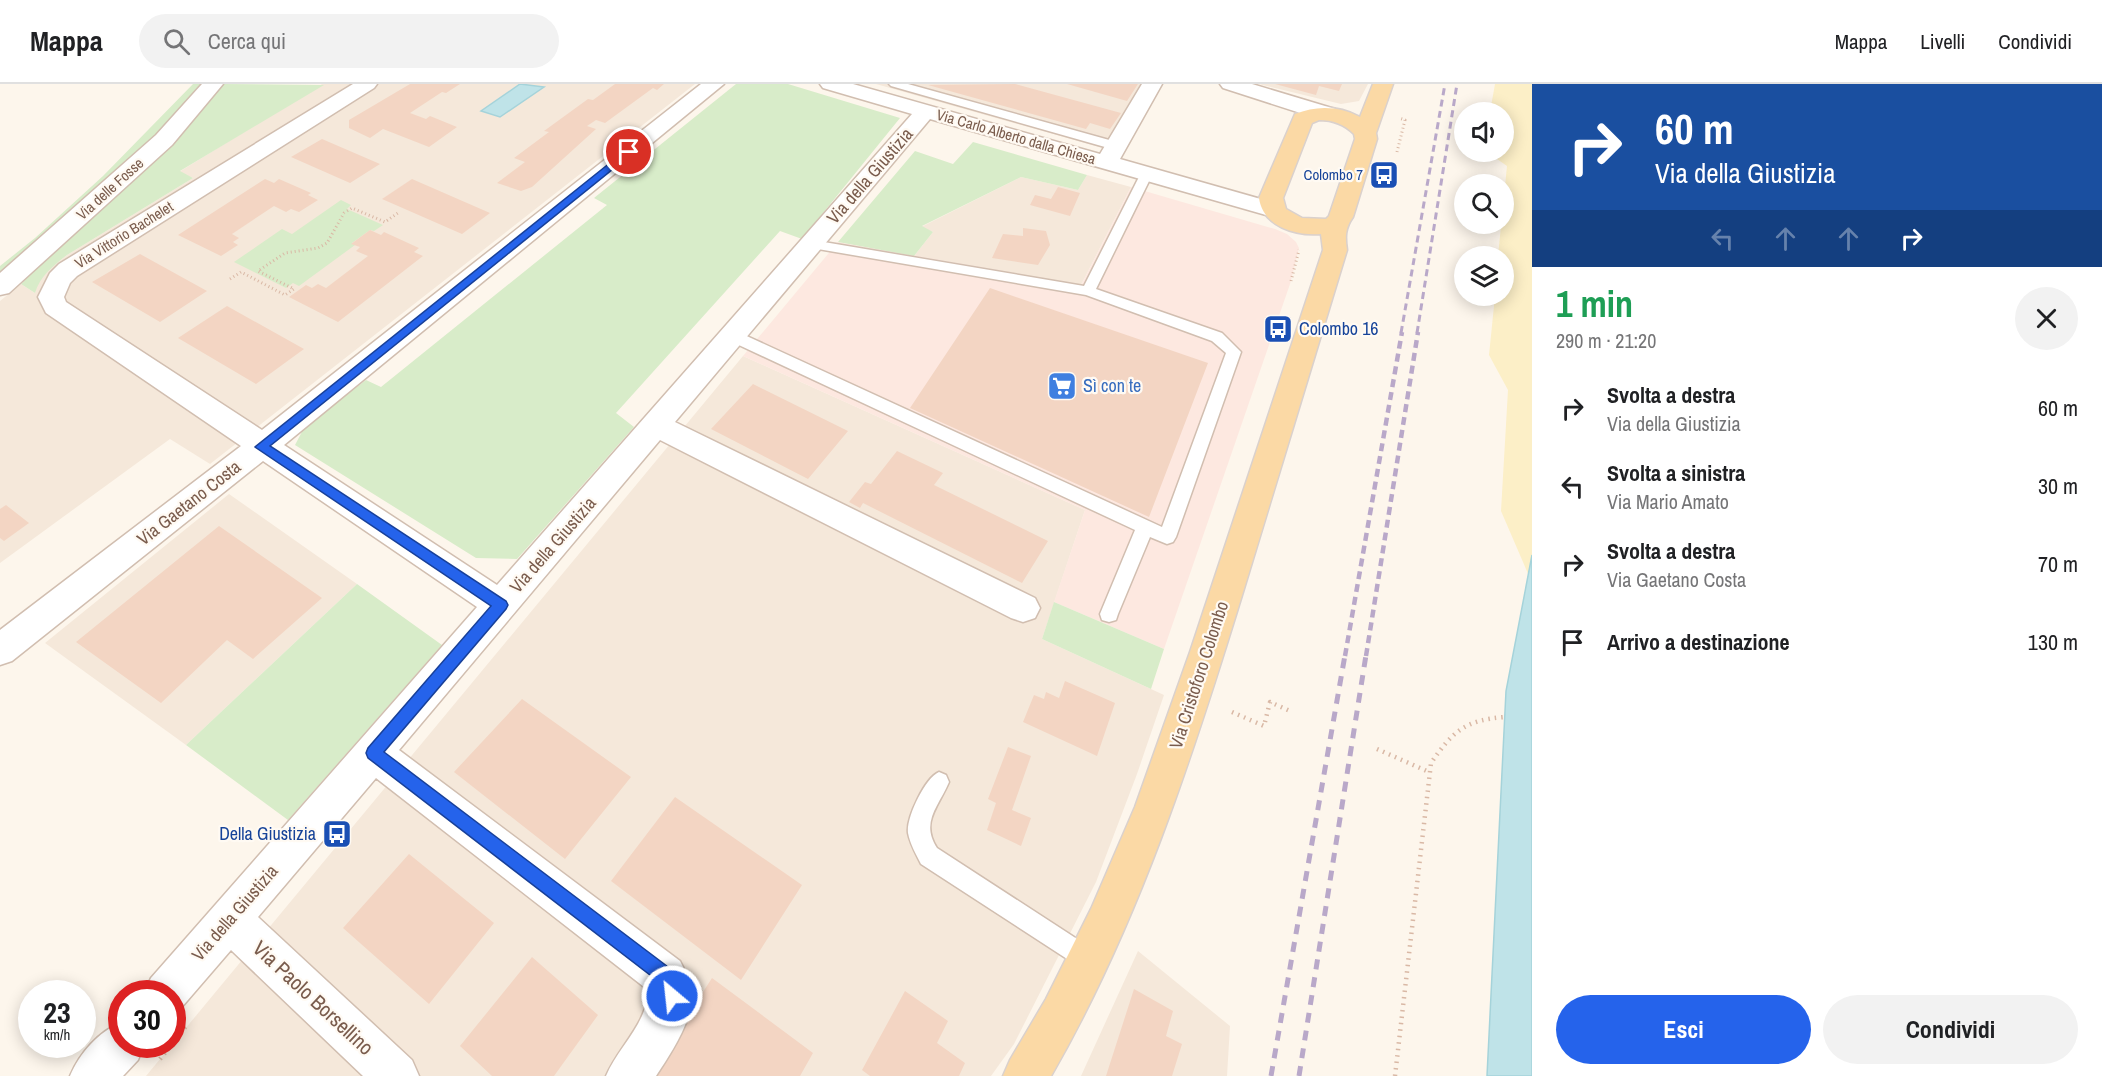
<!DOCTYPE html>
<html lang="it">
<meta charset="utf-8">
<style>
:root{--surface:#fff;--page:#f2f2f2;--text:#202124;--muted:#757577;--line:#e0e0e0;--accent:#2563eb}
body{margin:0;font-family:"Archivo Narrow",sans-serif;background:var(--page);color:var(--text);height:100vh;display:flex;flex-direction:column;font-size:22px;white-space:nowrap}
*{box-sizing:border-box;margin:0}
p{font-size:20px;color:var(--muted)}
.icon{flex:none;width:33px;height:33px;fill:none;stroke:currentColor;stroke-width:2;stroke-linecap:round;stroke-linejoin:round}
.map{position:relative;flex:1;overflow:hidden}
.drawer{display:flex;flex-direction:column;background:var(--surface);width:570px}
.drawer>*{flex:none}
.hud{background:#1a4fa0;color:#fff;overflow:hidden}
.buttons{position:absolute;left:1454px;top:18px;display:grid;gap:12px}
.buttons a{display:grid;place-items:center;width:60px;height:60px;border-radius:50%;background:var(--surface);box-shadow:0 3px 15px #0003;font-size:30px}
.speed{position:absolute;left:18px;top:896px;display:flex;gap:12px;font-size:30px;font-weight:700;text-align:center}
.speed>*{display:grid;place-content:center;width:78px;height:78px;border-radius:50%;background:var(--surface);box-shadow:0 3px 15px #0003;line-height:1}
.speed small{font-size:15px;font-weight:400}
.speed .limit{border:9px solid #d22;background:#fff;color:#111}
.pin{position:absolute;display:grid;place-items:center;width:51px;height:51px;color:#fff;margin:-26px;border:3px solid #fff;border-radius:50%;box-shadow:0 2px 6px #0007}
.me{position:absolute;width:66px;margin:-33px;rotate:332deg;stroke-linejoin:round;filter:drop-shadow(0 0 4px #0008)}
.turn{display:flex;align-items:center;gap:21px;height:126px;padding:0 24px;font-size:27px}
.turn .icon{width:78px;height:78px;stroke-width:2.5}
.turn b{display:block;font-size:42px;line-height:51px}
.lanes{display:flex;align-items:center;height:57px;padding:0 24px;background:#0003;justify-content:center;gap:30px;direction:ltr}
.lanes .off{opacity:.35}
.round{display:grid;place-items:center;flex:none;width:63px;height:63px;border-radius:32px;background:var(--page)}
.summary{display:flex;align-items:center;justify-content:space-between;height:102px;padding:0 24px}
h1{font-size:36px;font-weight:800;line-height:45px;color:#1e9e55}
.cta{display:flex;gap:12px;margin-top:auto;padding:12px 24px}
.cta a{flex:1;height:69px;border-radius:36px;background:var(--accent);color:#fff;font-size:24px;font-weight:800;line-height:69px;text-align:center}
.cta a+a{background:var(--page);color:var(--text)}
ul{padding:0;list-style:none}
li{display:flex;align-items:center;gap:18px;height:78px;padding:0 24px}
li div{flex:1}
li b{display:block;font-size:22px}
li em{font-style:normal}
header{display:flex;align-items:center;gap:36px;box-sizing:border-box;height:84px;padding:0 30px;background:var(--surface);border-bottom:2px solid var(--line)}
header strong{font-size:28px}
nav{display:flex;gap:33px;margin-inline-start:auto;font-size:21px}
.search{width:420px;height:54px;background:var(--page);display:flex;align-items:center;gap:15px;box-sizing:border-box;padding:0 21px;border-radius:33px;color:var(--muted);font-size:22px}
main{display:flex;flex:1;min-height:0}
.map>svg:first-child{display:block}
</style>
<header>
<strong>Mappa</strong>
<div class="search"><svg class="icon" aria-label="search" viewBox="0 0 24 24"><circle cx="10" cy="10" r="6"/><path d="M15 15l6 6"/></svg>Cerca qui</div>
<nav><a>Mappa</a><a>Livelli</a><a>Condividi</a></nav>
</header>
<main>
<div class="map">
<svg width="1532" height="992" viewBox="0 0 1532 992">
<rect width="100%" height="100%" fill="#fdf6ec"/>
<path fill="#f5e8da" d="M322,0h373l-485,380 -40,-25 -170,124v-262l21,-17 14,9 2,-9 12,-15 18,-14 126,-77 -14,-6z
M876,0h267l-37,65z
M1259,0h109l-9,17 -18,3z
M1087,91l44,12 -50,98 -167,-29 19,-24 -12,-5 100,-50 57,13z
M743,272l342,154 -43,129 122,56 -27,79 -41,108 -82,162 -23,32h-845z
M229,410l128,90 -171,161 -141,-102z
M1138,867l92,75 -3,50h-146z"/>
<path fill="#fde8e0" d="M1131,103l144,42 12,5 9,8 3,6 -9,36 -126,365 -110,-47 31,-92 -342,-154 95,-114 243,43z"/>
<path fill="#d8ecc9" d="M193,0h14l-22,27 -185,170v-15l35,-28 68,-62z
M223,0l101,1 -144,86 13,7 -126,77c-14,11 -27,21 -32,38l-14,-9z
M736,0h52l112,34 -98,121 -22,-8 -164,182 18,14 -117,132 -41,-1 -181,-113 10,-19 61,-46 15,7 226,-182 -13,-7z
M973,58l114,33 -9,15 -57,-13 -99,49 11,6 -19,24 -76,-14 77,-91 38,13z
M341,116l10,5 -4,4 36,16 -9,6 -4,-1 -18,13 3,2 -56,41 -6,-3 -7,5 -52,-26 48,-33 10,5z
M357,500l85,61 -154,175 -102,-75z
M1054,518l110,47 -13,40 -109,-50z"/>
<path fill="#fcefc7" d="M1495,0h37v471l-3,21 -28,-65 7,-121 -19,-35 6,-59h8v-40h-5l9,-90 -20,-14h16v-40h-13z"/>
<path fill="#bfe3e8" stroke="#a5d3da" stroke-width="1.5" d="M520,0l24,3 -44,30 -19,-6z
M1532,471v521h-45l19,-385z"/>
<path fill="#f3d5c3" d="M410,0h50l-14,9 -4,-1 -32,21 16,6 4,-3 27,11 -28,20 -46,-18 -13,9 -21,-10v-8z
M615,0h49l-7,6 -4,-2 -48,35 -9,-3 -9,6 9,3 -64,58 -11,4 -24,-8 28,-21 -11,-4 35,-26 -5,-1 44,-32 5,1z
M1015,0l106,29 -11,16 -20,-6 -4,6 -158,-44z
M1067,0h71l-11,17z
M1275,0h67l-3,7 -20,-5 -3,9z
M322,55l58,25 -30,19 -59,-26z
M265,95l9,4 5,-4 32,14 -3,2 10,5 -19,12 -8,-3 -5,3 -12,-6 -42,28 7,4 -6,4 5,3 -17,11 -43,-21z
M412,95l78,34 -28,21 -80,-35z
M1058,103l22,6 -10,23 -40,-11 5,-10 16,4z
M1023,144l23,3 4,14 -12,20 -46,-7 11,-24 20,2z
M370,146l11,5 3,-3 35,16 -5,4 9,4 -85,66 -49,-25 17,-12 6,3 6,-4 8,4 42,-32 -12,-5 4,-4 -9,-3z
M140,170l67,37 -47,31 -68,-40z
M990,204l218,75 -59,154 -239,-109z
M227,222l77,43 -48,35 -78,-46z
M753,300l95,47 -40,48 -97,-50z
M897,367l46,22 -9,12 114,56 -26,42 -159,-80 -3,5 -11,-6 16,-20 6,2z
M6,421l23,18 -25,18 -4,-3v-29z
M219,442l103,72 -69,61 -26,-19 -66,63 -85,-61z
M1065,597l50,22 -18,53 -74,-34 11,-27 10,4 2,-7 13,6z
M522,615l109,78 -66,82 -111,-87z
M1008,663l23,9 -19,54 19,8 -10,28 -34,-16 9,-27 -8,-4z
M675,713l127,88 -61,95 -130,-99z
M409,770l85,69 -65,81 -86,-76z
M532,873l66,58 -44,61h-62l-32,-30z
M712,894l101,75 -13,23h-151z
M1134,905l39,22 -7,25 16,8 -10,32h-66z
M905,907l43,30 -11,22 28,20 -6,13h-89l-8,-6z"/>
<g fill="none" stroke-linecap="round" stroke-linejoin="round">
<g stroke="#d1beb0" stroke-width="3">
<path id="lane" d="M889,0h19l212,59 2,3 -2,3h-8l-221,-63z
M1146,87l6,4 -56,114 126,44 19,19 -65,185 -3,5 -6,2 -17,-7 -32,77 -2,6 -7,2 -7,-2 -2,-6 35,-84 -407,-190 -2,-4 7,-5 5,1 424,195 64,-174 -14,-12 -126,-46 -274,-47 -7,-4 7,-4 272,46 56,-111z
M939,688l7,3 3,7c-10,24 -29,40 -12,66l160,104 4,8 -4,8 -8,4 -8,-4 -160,-104c-5,-10 -11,-20 -13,-31 -2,-15 17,-55 31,-61z"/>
</g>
<g stroke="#d1beb0" stroke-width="3">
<path id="street" d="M202,0h21l-51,61 -163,148 -9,2v-22l156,-138z
M353,0h24l-3,4 -297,188 -7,7 -6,14 2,5 196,128 439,-346h23l-440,361 213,140 415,-471 -89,-26 -3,-4h33l247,70 42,-70h20l-42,75 162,46 4,5 -4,5 -8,2 -8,-2 -336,-96 -255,303 360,176 5,10 -5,10 -12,4 -12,-4 -351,-178 -261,310 281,211c4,8 9,17 11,26 7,26 -21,68 -35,89h-50c12,-29 42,-53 42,-86l-272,-212 -118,139 154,143 7,16h-56l-132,-126 -50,58 -9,4v-19h-28l7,-15 326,-371 -214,-146 -251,200 -12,4v-35l241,-184 -195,-133 -8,-16 12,-24 9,-9z
M1220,0h32l83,25 3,5 -3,5 -8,1 -8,-1 -96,-31z
M122,938v22h22l-6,16 -15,16h-53c10,-23 28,-44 52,-54z"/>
</g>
<g stroke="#dad1cd" stroke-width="3">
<path id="primary" d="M1373,0h20l-17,49 1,6 -24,78c-8,11 -8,20 -6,33 -35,114 -69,228 -104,342 -51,166 -105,333 -192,484h-48l7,-16 36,-61 45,-90 44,-102 55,-155 133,-402 -2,-16c-25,2 -58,-7 -62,-36l36,-84c22,-9 44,-8 65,3zM1319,36c14,0 25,4 35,14l1,5 -26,77 -3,3 -24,-1 -16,-9 -3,-11 29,-75z"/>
</g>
<path stroke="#d9b8a5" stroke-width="3" stroke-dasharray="1 3" stroke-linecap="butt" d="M1397,68l8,-32 -6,-2
M1480,68l12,3
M230,195l11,-7 44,23 9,-6 -36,-18 27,-18 33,-5 9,-5 17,-30 8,-5 33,14 13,-9
M1291,197l8,-31"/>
<path stroke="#d9b8a5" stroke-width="4.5" stroke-dasharray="1.5 5" stroke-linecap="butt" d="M1232,628l32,14 6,-24 20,9
M1377,665l52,23
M172,959l14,-17
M160,975l12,-15
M1395,992l36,-313c22,-32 34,-43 74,-46"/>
<use href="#lane" fill="#fff" fill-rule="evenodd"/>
<use href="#street" fill="#fff" fill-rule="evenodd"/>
<use href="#primary" fill="#fbd9a5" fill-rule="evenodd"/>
<path stroke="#b9a8c9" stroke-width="3" stroke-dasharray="7 4.5" stroke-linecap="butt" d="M1401,249l44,-249
M1417,249l40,-249"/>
<path stroke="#b9a8c9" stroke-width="4.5" stroke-dasharray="8 5" stroke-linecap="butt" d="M1345,572l57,-324
M1366,572l52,-324"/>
<path stroke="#b9a8c9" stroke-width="5" stroke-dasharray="10 8" stroke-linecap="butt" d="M1271,992l74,-421
M1299,992l67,-421"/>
</g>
<path fill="#2563eb" stroke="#184099" stroke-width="1.5" d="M626,66l8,2 -364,294 236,155 2,4 -2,4 -122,143 288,218c6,11 12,20 6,32l-6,3 -6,-3 -7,-20 -291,-224 -2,-5 2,-5 123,-142 -236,-159z"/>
<defs>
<g id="bus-square" transform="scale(1.5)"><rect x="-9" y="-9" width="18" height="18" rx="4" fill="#1a4fb4" stroke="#fffaf3"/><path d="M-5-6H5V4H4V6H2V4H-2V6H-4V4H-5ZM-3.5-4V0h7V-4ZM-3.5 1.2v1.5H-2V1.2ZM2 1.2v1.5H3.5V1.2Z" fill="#fff"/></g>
<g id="supermarket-square" transform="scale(1.5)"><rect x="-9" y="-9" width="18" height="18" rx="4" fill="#3f7fe0" stroke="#fffaf3"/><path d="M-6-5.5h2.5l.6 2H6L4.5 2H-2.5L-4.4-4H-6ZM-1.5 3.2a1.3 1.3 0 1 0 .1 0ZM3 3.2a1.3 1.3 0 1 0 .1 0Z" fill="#fff"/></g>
</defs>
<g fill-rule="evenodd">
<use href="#bus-square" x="1384" y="91"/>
<use href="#bus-square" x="1278" y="245"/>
<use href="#supermarket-square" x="1062" y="302"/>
<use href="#bus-square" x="337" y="750"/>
</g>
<g text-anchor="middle" stroke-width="4.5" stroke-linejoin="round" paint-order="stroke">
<g font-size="15" fill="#7a5c4d" stroke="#fffaf3">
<text transform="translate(1016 53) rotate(16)" y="5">Via Carlo Alberto dalla Chiesa</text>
<text transform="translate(110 105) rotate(-42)" y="5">Via delle Fosse</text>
<text transform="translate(124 151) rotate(-32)" y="5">Via Vittorio Bachelet</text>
</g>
<g font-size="15" fill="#164399" stroke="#fffaf3" text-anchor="end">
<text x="1363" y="96">Colombo 7</text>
</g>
<g font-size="18" fill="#7a5c4d" stroke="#fffaf3">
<text transform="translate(870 92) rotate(-49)" y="6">Via della Giustizia</text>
<text transform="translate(189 419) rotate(-38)" y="6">Via Gaetano Costa</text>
<text transform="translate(553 461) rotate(-49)" y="6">Via della Giustizia</text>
<text transform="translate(1199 591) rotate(-72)" y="6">Via Cristoforo Colombo</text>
<text transform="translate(235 829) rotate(-49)" y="6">Via della Giustizia</text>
</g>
<g font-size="18" fill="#164399" stroke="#fffaf3" text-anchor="start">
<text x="1299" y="251">Colombo 16</text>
<text x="316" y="756" text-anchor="end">Della Giustizia</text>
</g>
<g font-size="18" fill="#366cbe" stroke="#fffaf3" text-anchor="start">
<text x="1083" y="308">Sì con te</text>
</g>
<g font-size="21" fill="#7a5c4d" stroke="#fffaf3">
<text transform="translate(313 914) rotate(43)" y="7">Via Paolo Borsellino</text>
</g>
</g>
</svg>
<div class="buttons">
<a><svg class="icon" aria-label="sound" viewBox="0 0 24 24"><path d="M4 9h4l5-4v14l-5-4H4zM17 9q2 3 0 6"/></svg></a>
<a><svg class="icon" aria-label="search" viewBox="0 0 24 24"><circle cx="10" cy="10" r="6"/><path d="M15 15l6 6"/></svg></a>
<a><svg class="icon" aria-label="layers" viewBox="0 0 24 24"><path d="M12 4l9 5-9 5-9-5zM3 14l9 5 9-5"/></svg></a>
</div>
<div class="speed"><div>23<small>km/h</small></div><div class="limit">30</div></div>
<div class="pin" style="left:629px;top:68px;background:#d93025"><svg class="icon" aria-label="arrive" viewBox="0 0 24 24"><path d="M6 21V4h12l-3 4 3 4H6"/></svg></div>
<svg class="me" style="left:672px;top:912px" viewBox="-20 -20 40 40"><circle r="17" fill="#2563eb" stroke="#fff" stroke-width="3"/><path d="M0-11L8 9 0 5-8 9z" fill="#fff"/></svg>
</div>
<section class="drawer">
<div class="hud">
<div class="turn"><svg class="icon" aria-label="right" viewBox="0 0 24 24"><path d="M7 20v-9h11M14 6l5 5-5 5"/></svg><div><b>60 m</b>Via della Giustizia</div></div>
<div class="lanes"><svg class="icon off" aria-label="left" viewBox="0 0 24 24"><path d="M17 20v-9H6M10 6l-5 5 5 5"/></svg><svg class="icon off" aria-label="ahead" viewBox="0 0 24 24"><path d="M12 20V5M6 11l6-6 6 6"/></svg><svg class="icon off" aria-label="ahead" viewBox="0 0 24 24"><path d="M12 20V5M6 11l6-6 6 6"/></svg><svg class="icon" aria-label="right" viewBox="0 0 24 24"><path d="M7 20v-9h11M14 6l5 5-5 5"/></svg></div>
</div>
<div class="summary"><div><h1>1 min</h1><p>290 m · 21:20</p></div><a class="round"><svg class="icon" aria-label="close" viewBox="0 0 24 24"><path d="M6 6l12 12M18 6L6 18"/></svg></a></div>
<ul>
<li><svg class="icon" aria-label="right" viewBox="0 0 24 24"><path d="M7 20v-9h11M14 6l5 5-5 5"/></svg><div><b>Svolta a destra</b><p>Via della Giustizia</p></div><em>60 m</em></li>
<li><svg class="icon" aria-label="left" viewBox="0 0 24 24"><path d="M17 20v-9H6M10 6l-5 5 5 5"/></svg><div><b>Svolta a sinistra</b><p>Via Mario Amato</p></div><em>30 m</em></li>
<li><svg class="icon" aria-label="right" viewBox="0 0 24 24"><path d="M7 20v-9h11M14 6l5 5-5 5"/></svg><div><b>Svolta a destra</b><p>Via Gaetano Costa</p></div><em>70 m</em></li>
<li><svg class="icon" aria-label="arrive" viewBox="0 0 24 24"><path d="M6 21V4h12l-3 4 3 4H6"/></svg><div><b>Arrivo a destinazione</b></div><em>130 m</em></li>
</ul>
<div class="cta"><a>Esci</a><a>Condividi</a></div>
</section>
</main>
